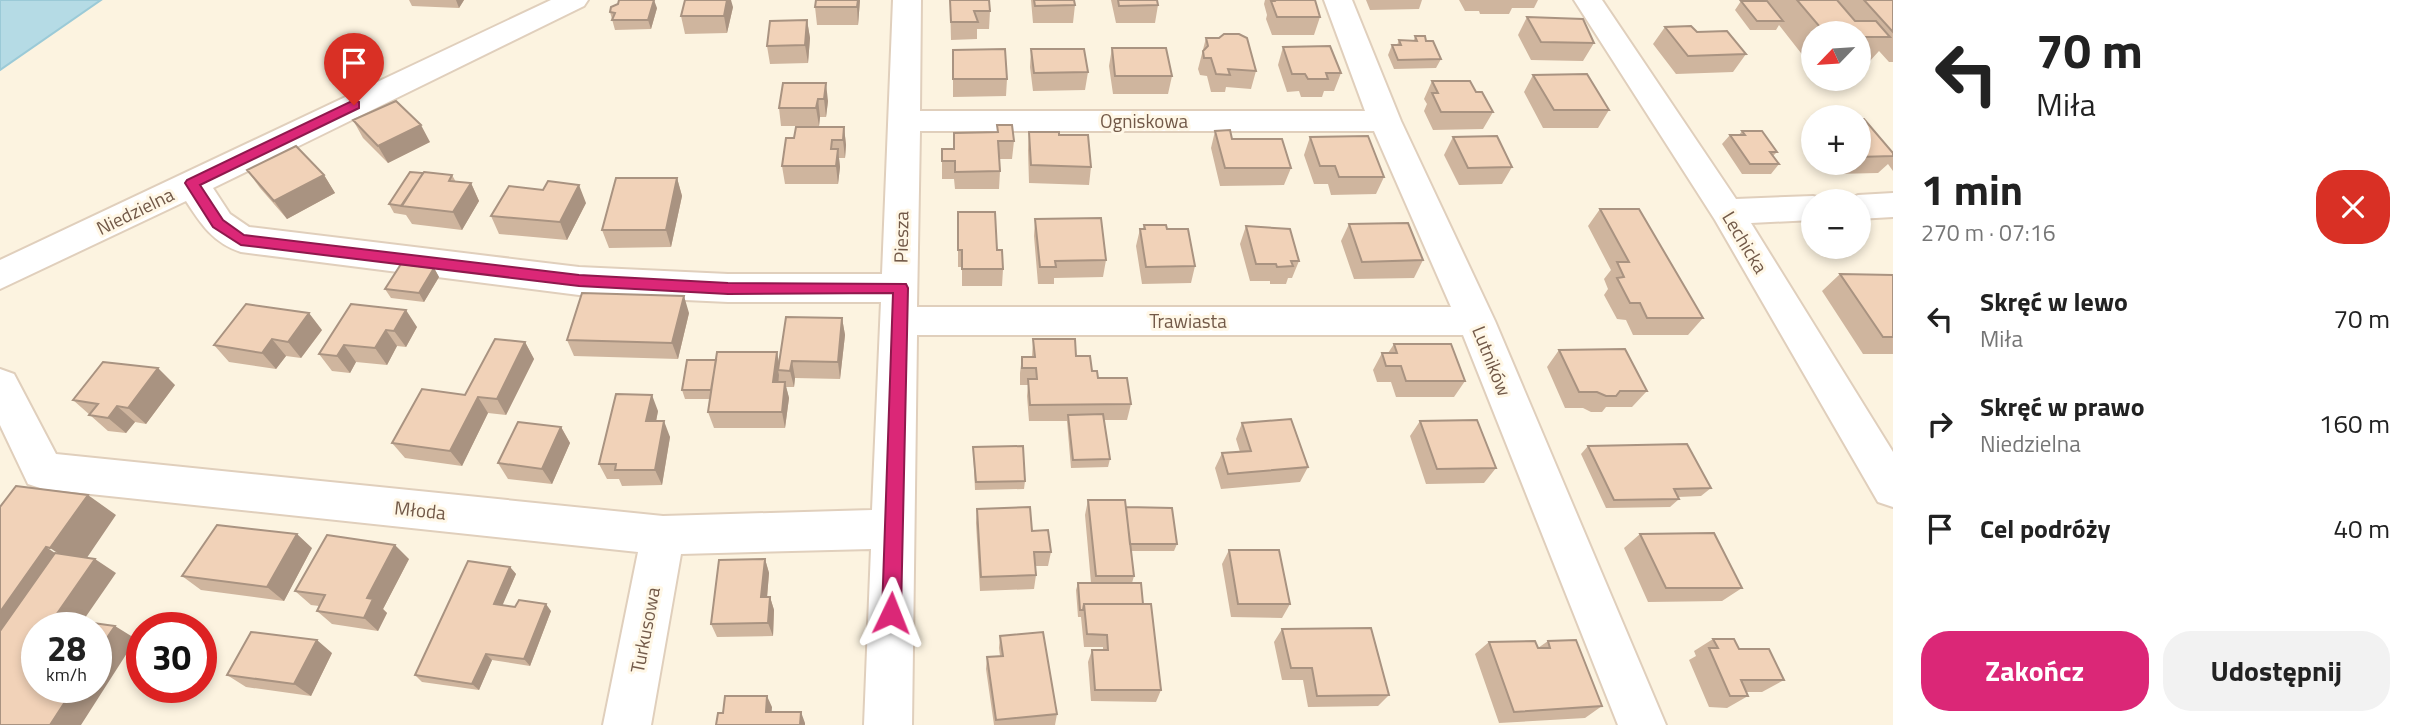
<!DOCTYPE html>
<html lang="pl">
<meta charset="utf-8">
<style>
:root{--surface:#fff;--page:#f2f2f2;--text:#222;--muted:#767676;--accent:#db2777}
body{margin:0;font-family:"Titillium Web",sans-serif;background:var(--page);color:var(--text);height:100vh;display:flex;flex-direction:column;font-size:26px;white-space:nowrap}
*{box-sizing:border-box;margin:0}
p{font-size:23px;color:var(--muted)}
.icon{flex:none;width:38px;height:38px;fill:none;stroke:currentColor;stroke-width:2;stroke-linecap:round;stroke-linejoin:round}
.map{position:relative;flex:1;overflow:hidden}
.sheet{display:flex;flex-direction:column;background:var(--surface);width:525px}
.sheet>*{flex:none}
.top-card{background:#fff;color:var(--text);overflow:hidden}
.needle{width:46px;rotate:245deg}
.tools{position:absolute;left:1801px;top:21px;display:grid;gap:14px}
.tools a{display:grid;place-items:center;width:70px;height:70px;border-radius:50%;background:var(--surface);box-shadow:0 4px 10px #0003;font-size:35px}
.speed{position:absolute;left:21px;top:612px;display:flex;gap:14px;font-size:35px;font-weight:700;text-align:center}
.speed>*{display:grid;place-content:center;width:91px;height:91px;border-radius:50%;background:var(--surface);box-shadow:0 4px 10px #0003;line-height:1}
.speed small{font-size:18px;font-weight:400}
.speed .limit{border:10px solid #d22;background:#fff;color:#111}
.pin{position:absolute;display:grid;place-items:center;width:60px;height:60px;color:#fff;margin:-72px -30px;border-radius:50% 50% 50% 0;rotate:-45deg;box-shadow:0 0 7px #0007}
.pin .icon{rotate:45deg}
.me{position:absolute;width:77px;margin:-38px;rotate:2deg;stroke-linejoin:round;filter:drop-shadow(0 0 5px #0008)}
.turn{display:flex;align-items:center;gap:24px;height:147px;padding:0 28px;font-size:32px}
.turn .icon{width:91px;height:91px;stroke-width:2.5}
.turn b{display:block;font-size:49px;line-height:60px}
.round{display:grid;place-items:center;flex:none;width:74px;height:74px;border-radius:28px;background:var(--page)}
.head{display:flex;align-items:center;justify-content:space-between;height:119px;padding:0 28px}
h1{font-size:42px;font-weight:700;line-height:52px}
.primary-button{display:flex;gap:14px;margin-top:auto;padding:14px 28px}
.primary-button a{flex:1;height:80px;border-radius:28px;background:var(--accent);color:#fff;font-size:28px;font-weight:700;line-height:80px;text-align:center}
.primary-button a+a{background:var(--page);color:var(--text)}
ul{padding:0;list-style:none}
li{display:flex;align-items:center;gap:21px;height:105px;padding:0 28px}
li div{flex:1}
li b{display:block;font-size:26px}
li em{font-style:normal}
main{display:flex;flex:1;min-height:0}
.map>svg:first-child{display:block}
</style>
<main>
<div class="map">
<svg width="1893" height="725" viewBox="0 0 1893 725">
<rect width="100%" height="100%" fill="#fcf3e0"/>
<path fill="#b5dbe5" stroke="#9bcad7" stroke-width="2" d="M0,0h101l-101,70z"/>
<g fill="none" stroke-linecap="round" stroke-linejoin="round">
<g stroke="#e0cfbc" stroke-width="4">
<path id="street" d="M551,0h37l-4,6 -371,182 17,26 19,13 330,40 149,7h154l11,-274h28l-1,111h445l-41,-111h28l49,121 94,200 171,404h-48l-155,-390h-546l-5,390h-48l7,-176 -190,5 -30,171h-48l35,-173 -595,-63 -15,-5 -28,-59v-56l14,5 42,80 607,62 209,-6 9,-208h-153l-149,-7 -338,-43c-28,-9 -40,-28 -55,-51l-186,88v-29zM920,131h454l77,176h-534z
M1574,0h28l134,199 77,-3 12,3 -12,2v19l-62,3 142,229v55l-15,-5 -163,-282z
M1893,193v24l-35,2v-18h-14l14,-6z"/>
</g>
<use href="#street" fill="#fff" fill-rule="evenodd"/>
</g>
<path fill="#cfb59e" d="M409,0h55l-5,8 -47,-2z
M816,0h44l-2,25h-41l-2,-18z
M950,0l40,11 -1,18h-12v10l-26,1z
M1031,0h43l1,5 -2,18h-40z
M1111,0h46l1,5 -3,18h-39z
M1265,0h50l5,17 -6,18h-42l-6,-16 1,-4 -3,-11z
M1366,0h56l-3,9 -49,1z
M1459,0h79l-4,8h-22l-3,6h-29l-1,-3h-14z
M1759,0h134v62h-4l-10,-11 -10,11h-11v-29h-45v29h-5l-29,-37 -3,5h-26l-15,-20 6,-9z
M733,7l-6,26 -42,1 -4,-18z
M657,8l-6,21 -36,1 -5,-18z
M1527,17l67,26 -11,18 -52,-1 -13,-25z
M807,20l3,18 -2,25 -38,1 -3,-18z
M1665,27l32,5 49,22 -13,18 -57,2 -23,-30z
M1415,36l11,5 15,18 -5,9 -42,1 -6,-14 4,-10h5l2,-5h15z
M1206,38l50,33 -5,18 -25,-2 -1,5h-14l-4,-16 -7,-1 -2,-6z
M1283,47l58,26 -7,18h-10l-2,6h-21l-2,-6 -12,1 -9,-27z
M1112,48l60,28 -4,18h-55l-4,-28z
M1031,49l57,23 -3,18 -52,1 -3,-24z
M953,50l54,29 -1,17 -53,1z
M1533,75l76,35 -11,18h-55l-19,-36z
M1432,81l44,11 17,20 -10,17 -50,1 -9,-19 3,-7 -3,-5z
M783,83l45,18 -2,16h-6l-1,9h-38l-2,-18z
M1858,119l34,33 1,-1v20l-5,-7 -10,9 -43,1 -9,-11h32z
M353,120l77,22 -42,21 -25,-25z
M844,127l2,18 -1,13h-6l1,9 -2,17h-53l-3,-18 12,-28z
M1813,128v19l-8,-10z
M1215,131l76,37 -7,17 -64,1 -9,-38z
M1742,131l35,21 -4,4 6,8 -8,10h-29l-20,-30 8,-9h9z
M1029,132l30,3 32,32 -2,18 -60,-2 -1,-33z
M954,133l60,8 -2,18h-13l1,12 -1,18h-44l-1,-10h-12v-30h12z
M1310,137l74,40 -8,17 -45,1 -3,-11h-14l-10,-29z
M1453,137l59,30 -10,17 -43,1 -15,-30z
M247,170l77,5 11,18 -48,26 -27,-31z
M452,175l4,7 15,1 8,18 -17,29 -50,-6 -6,-9 -12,-2 -5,-9z
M677,178l5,18 -11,51 -62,1 -7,-18z
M586,203l-19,37 -68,-6 -8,-18z
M1600,209l103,109 -15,17h-55l-7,-15 -9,-1 -13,-24 4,-6 -4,-10 7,-9 -23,-44z
M958,212l39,38 6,19 -1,17h-40v-19h-4z
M1035,219l71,41 -3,17 -49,1v6h-16l-4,-48z
M1349,224l74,36 -9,18 -60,1 -13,-38z
M1144,225l51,41 -4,17 -49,1 -6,-38 4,-17h3z
M1246,226l53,35 -7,17h-4l-2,6h-16v-3h-20l-10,-37z
M434,268l5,9 -15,25 -33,-4 -6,-9z
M1840,274l53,1v79h-30l-41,-63z
M351,304l66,23 -11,20 -9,-1 -10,19 -31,-3 -6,11 -18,-2 -13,-17z
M689,313l-11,46 -104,-3 -7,-16z
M842,318l3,17 -5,44 -45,-1 -1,9h-8l3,11 -4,30h-71l-6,-16 2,-13h-25l-3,-9 34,-30 61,-8 2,12z
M322,330l-21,28 -15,-2 -10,13 -47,-7 -15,-17z
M1033,339l43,17 22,22 33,26 -4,16h-23l6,39 -2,8 -37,1 -4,-47h-38l-2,-25 1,-11h-8v-12l2,-16h10z
M525,342l9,17 -28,56 -18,-2 -26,53 -57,-8 -13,-15 73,-48z
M1394,344l71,37 -11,16h-58l-5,-15h-14l-4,-12 9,-17h6z
M1559,350l88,41 -15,16h-26l-4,5h-11l-8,-4h-18l-18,-41z
M175,385l-29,39 -11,-2 -9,11 -18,-2 -35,-31z
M658,411l-2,10 14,16 -8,48 -40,1 -3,-7h-12l-8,-15z
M1420,421l76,47 -12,15 -58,1 -16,-48z
M1242,423l66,44 -8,15 -79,7 -6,-21 7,-15 18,-1 -4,-13z
M561,427l9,16 -18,41 -44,-5 -10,-16z
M1588,446l123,42 -10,8 -23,1 1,2 -9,8 -64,1 -25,-54z
M973,447l52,34 -1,8 -49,1z
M1088,500l38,7 51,37 -3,7h-43l3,25 -2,7 11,21 18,86 -5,12 -65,-1 -3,-39 4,-12h11v-3h-19l-3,-30h-3l-2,-27 2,-7h13l-6,-68z
M977,509l55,22 19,21 -3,14h-13l1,9 -2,14 -54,2 -4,-68z
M1640,534l102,54 -20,13 -74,1 -24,-54z
M312,548l-28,53 -83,-11 -19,-14z
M1229,550l61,54 -8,14 -51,-1 -9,-53z
M409,559l-26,50 4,4 -9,18 -46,-7 -15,-13 2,-5 -8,-1 -16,-14z
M765,559l4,14 -2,24h3l4,13 -1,26 -56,1 -6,-13z
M510,567l6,7 -14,31 49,6 -21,55 -38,-6 -13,30 -57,-8 -7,-7z
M1282,629l107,66 -11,11 -70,1 -5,-27h-21l-8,-38z
M1000,636l57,78 -2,11h-61l-8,-56 1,-12 13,-1 -1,-8z
M1713,639l26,10 45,31 -22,12h-16l2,4 -21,12 -18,-1 -20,-47 7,-4 -2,-5z
M1548,641l54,65 -17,12 -86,5 -24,-69 14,-12 49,6z
M332,653l-21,43 -65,-9 -19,-12z"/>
<path fill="#a99381" d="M456,0h8l-5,8z
M654,0l3,8 -6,21 -3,-9z
M727,0h4l2,7 -6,26 -3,-17z
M858,0h2l-2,25 -1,-18z
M807,20l3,18 -2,25 -3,-18z
M826,83l2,18 -2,16 -2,-18z
M818,99l2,18 -1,9 -3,-18z
M421,125l9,17 -42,21 -10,-17z
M844,127l2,18 -1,13 -2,-18z
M838,149l2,18 -2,17 -2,-18z
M324,175l11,18 -48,26 -13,-18z
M677,178l5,18 -11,51 -5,-17z
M471,183l8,18 -17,29 -9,-18z
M579,185l7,18 -19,37 -7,-18z
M434,268l5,9 -15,25 -5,-9z
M684,296l5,17 -11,46 -6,-16z
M406,310l11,17 -11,20 -12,-16z
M309,313l13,17 -21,28 -13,-16z
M842,318l3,17 -5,44 -2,-17z
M386,330l11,16 -10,19 -12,-17z
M272,339l14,17 -10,13 -14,-16z
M525,342l9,17 -28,56 -9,-16z
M344,345l12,17 -6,11 -13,-17z
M777,352l3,16 -2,2 1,5 -2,23 -4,-16z
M792,361l3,17 -1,9 -4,-16z
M158,368l17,17 -29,39 -18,-16z
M785,382l4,16 -4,30 -3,-16z
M652,395l6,16 -5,26 -7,-16z
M478,397l10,16 -26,53 -12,-15z
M117,406l18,16 -9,11 -18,-15z
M664,421l6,16 -8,48 -7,-15z
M561,427l9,16 -18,41 -10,-15z
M88,495l28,20 -36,53 -30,-20z
M297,534l15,14 -28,53 -17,-14z
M395,545l14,14 -26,50 4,4 -9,18 -14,-13 3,-20z
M46,547l30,20 -76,67v-22z
M95,559l21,14 -38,55h-31z
M765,559l4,14 -3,37 -5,-13z
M510,567l6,7 -16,37 -6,-7z
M770,597l4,13 -1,26 -5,-13z
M546,604l5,7 -21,55 -6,-7z
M115,626l21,13 -55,86h-31l24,-37h22v-34z
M317,640l15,13 -21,43 -17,-12z
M486,654l6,6 -13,30 -7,-6z
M767,696l5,11 -1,16 -5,-11z
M801,712l4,11v2h-5z"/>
<path fill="#f1d2b8" stroke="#a99381" stroke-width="2" d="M619,0h35l-6,20h-36l3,-7 -5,-1 1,-5 7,-3z
M685,0h42l-3,16h-43z
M816,0h42l-1,7h-42z
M950,0h39l1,11h-16l4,11h-27z
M1034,0h40l1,5 -40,1z
M1118,0h39l1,5 -39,1z
M1273,0h42l5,17h-43l-6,-16h3z
M1797,0h40l18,21h21l14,16h-32v-4h-33z
M1864,0h29v32z
M1741,1h26l16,20h-26z
M1527,17l56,2 11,24 -53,-1z
M807,20l-2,25 -38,1 3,-25z
M1691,26l6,6 30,-1 19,23 -58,2 -23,-29z
M1224,34h15l8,4 9,33 -28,-2 2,6 -14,-1 -5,-16h-7l-1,-7 5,-5 -2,-8h13z
M1415,36h10l1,5h7l8,18 -43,1 -6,-15h9l-2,-5 18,1z
M1330,46l11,27h-15l2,6h-20l-3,-5h-13l-9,-27z
M1112,48h54l6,28h-57z
M1005,49l2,30h-54v-29z
M1031,49h53l4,23 -54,1z
M1587,74l22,36h-55l-21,-35z
M1432,81h38l6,11h6l11,20h-52l-9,-19h6z
M783,83h43l-2,16h-6l-2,9h-37z
M396,101l25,24 -43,21 -25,-26z
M1858,119h6l29,34v3l-35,1z
M997,125h15l2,16h-16l2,30 -45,1v-11h-13v-12h12v-16l44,-1z
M796,127h48l-1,13h-11l-1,9h7l-2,17h-54l4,-28h8z
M1230,130l2,9h50l9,29h-66l-10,-37z
M1742,131h20l15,21h-7l9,12h-29l-20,-29h15z
M1029,132h30v3h29l3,32 -60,-2z
M1368,136l16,41h-45l-4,-11h-15l-10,-29z
M1497,136l15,31 -44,1 -15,-31z
M296,146l28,29 -50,26 -27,-31z
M410,172l13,1 -21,33 -13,-2z
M424,172l28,3 -3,6 22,2 -18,29 -52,-6z
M616,178h61l-11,52h-64z
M548,181l31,4 -19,37 -69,-6 18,-30 34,4z
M1600,209h39l64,109h-56l-7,-15h-10l-13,-25 7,-1 -7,-15h12z
M958,212h37l2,38h5l1,19h-41v-19h-4z
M1101,218l5,42 -51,1 1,6h-16l-5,-48z
M1408,223l15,37 -61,2 -13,-38z
M1144,225h22l1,4h21l7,37 -49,1 -6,-38h5z
M1246,226l44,3 9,32h-8l2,5 -16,1 -1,-3h-20z
M401,264l33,4 -15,25 -34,-4z
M1840,274l53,1v62h-10z
M582,293l102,3 -12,47 -105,-3z
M246,304l63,9 -21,29 -16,-3 -10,14 -48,-8z
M351,304l55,6 -12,21 -8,-1 -11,18 -31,-3 -7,11 -18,-2z
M786,317l56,1 -4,44 -46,-1 -2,10 -12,-1z
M495,339l30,3 -28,57 -19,-2 -28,54 -58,-8 30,-54 43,6z
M1033,339h42l1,17h14l2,15h5l1,7h29l4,26 -101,1 -2,-26h9l-1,-11h-14v-11h13z
M1394,344h57l14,37h-59l-5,-15h-15l-4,-13h15z
M1625,349l22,42h-27l-4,5h-10l-9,-4h-18l-20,-42z
M717,352h60l-4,30h12l-3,30h-74z
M687,360h29l-5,30h-29z
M103,362l55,6 -30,40 -11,-2 -9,12 -19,-3 9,-11 -25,-4z
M616,394l36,1 -6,26h18l-9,49h-40l1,-6h-17z
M1103,414l7,45 -37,1 -5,-45z
M1291,419l17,48 -80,7 -6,-21 29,-2 -9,-28z
M1477,420l19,48 -59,1 -17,-48z
M518,422l43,5 -19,42 -44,-6z
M1687,444l24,44 -37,1 5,10 -65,1 -26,-54z
M1023,446l2,35 -49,1 -3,-35z
M16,486l72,9 -38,53 -4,-1 -46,65v-105z
M1088,500h37l9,76h-38z
M1030,507l2,24 16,-1 3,22h-17l2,23 -55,2 -4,-68z
M1126,507l46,1 5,36h-47z
M217,525l80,9 -30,53 -85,-11z
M1714,533l28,55h-76l-26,-54z
M327,535l68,10 -28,53 6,1 -9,19 -47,-7 8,-16 -30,-4z
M1229,550h50l11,54h-52z
M55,553l40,6 -48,69h-10v60h37l-24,37h-50v-94z
M765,559l-4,38h9l-2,26 -57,1 8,-64z
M468,561l42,6 -16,37 21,3 4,-7 27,4 -22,55 -38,-5 -14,30 -57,-9z
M1078,583h63l2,21h-59l-1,6h-3z
M1084,604h67l10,86h-66l-3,-40h16l-1,-15 -20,-1z
M93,623l22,3 -19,28v-26h-7z
M1371,628l18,67 -72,1 -5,-28h-21l-9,-39z
M251,632l66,8 -23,44 -67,-9z
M1043,632l14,82 -61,6 -9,-63 16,-1 -3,-20z
M1713,639h21l5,10h30l15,31h-43l7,16h-18l-21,-48h9z
M1576,640l26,66 -88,6 -25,-70 46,-1 3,7h12l-2,-7z
M725,696h42l-1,16h35l-1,13h-84l2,-12h5z"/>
<path fill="#db2777" stroke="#8e194d" stroke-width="2" d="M354,100l5,2v6l-159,77 23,35 21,15 335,40 149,8 178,1 2,4 -7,325 -3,6 -7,3 -6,-3 -3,-6 11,-320 -165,1 -149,-8 -338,-41 -28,-18 -28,-44 2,-3z"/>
<g text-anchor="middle" stroke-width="6" stroke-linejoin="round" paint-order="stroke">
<g font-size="19" fill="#725948" stroke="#fff7e6">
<text x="1144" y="128">Ogniskowa</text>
<text transform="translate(135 211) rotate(-26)" y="7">Niedzielna</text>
<text transform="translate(901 237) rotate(-89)" y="7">Piesza</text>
<text transform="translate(1745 242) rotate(59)" y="7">Lechicka</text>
<text x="1188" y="328">Trawiasta</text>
<text transform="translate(1492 361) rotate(68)" y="7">Lutników</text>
<text transform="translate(420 510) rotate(6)" y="7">Młoda</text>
<text transform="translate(645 630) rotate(-79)" y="7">Turkusowa</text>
</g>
</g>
</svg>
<div class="tools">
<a><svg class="needle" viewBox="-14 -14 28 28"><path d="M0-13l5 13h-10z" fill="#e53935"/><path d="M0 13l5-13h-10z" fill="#767676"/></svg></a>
<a>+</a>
<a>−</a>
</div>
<div class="speed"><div>28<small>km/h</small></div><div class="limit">30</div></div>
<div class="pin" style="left:354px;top:105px;background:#d93025"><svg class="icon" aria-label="arrive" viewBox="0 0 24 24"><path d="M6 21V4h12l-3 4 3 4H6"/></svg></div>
<svg class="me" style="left:891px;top:613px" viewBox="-20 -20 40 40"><path d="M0-17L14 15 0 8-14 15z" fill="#db2777" stroke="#fff" stroke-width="4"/></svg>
</div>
<section class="sheet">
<div class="top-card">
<div class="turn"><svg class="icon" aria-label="left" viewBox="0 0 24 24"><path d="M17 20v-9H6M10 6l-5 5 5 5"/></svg><div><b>70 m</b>Miła</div></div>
</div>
<div class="head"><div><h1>1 min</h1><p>270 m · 07:16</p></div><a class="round" style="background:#d93025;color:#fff"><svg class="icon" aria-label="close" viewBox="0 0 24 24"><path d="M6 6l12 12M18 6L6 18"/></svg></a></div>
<ul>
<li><svg class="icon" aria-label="left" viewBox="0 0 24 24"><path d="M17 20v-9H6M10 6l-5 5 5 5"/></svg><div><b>Skręć w lewo</b><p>Miła</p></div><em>70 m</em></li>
<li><svg class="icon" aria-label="right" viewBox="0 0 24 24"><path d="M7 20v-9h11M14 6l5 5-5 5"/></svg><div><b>Skręć w prawo</b><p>Niedzielna</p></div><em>160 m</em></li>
<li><svg class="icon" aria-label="arrive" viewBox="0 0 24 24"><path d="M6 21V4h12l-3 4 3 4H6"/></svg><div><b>Cel podróży</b></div><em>40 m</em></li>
</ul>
<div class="primary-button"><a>Zakończ</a><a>Udostępnij</a></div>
</section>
</main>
